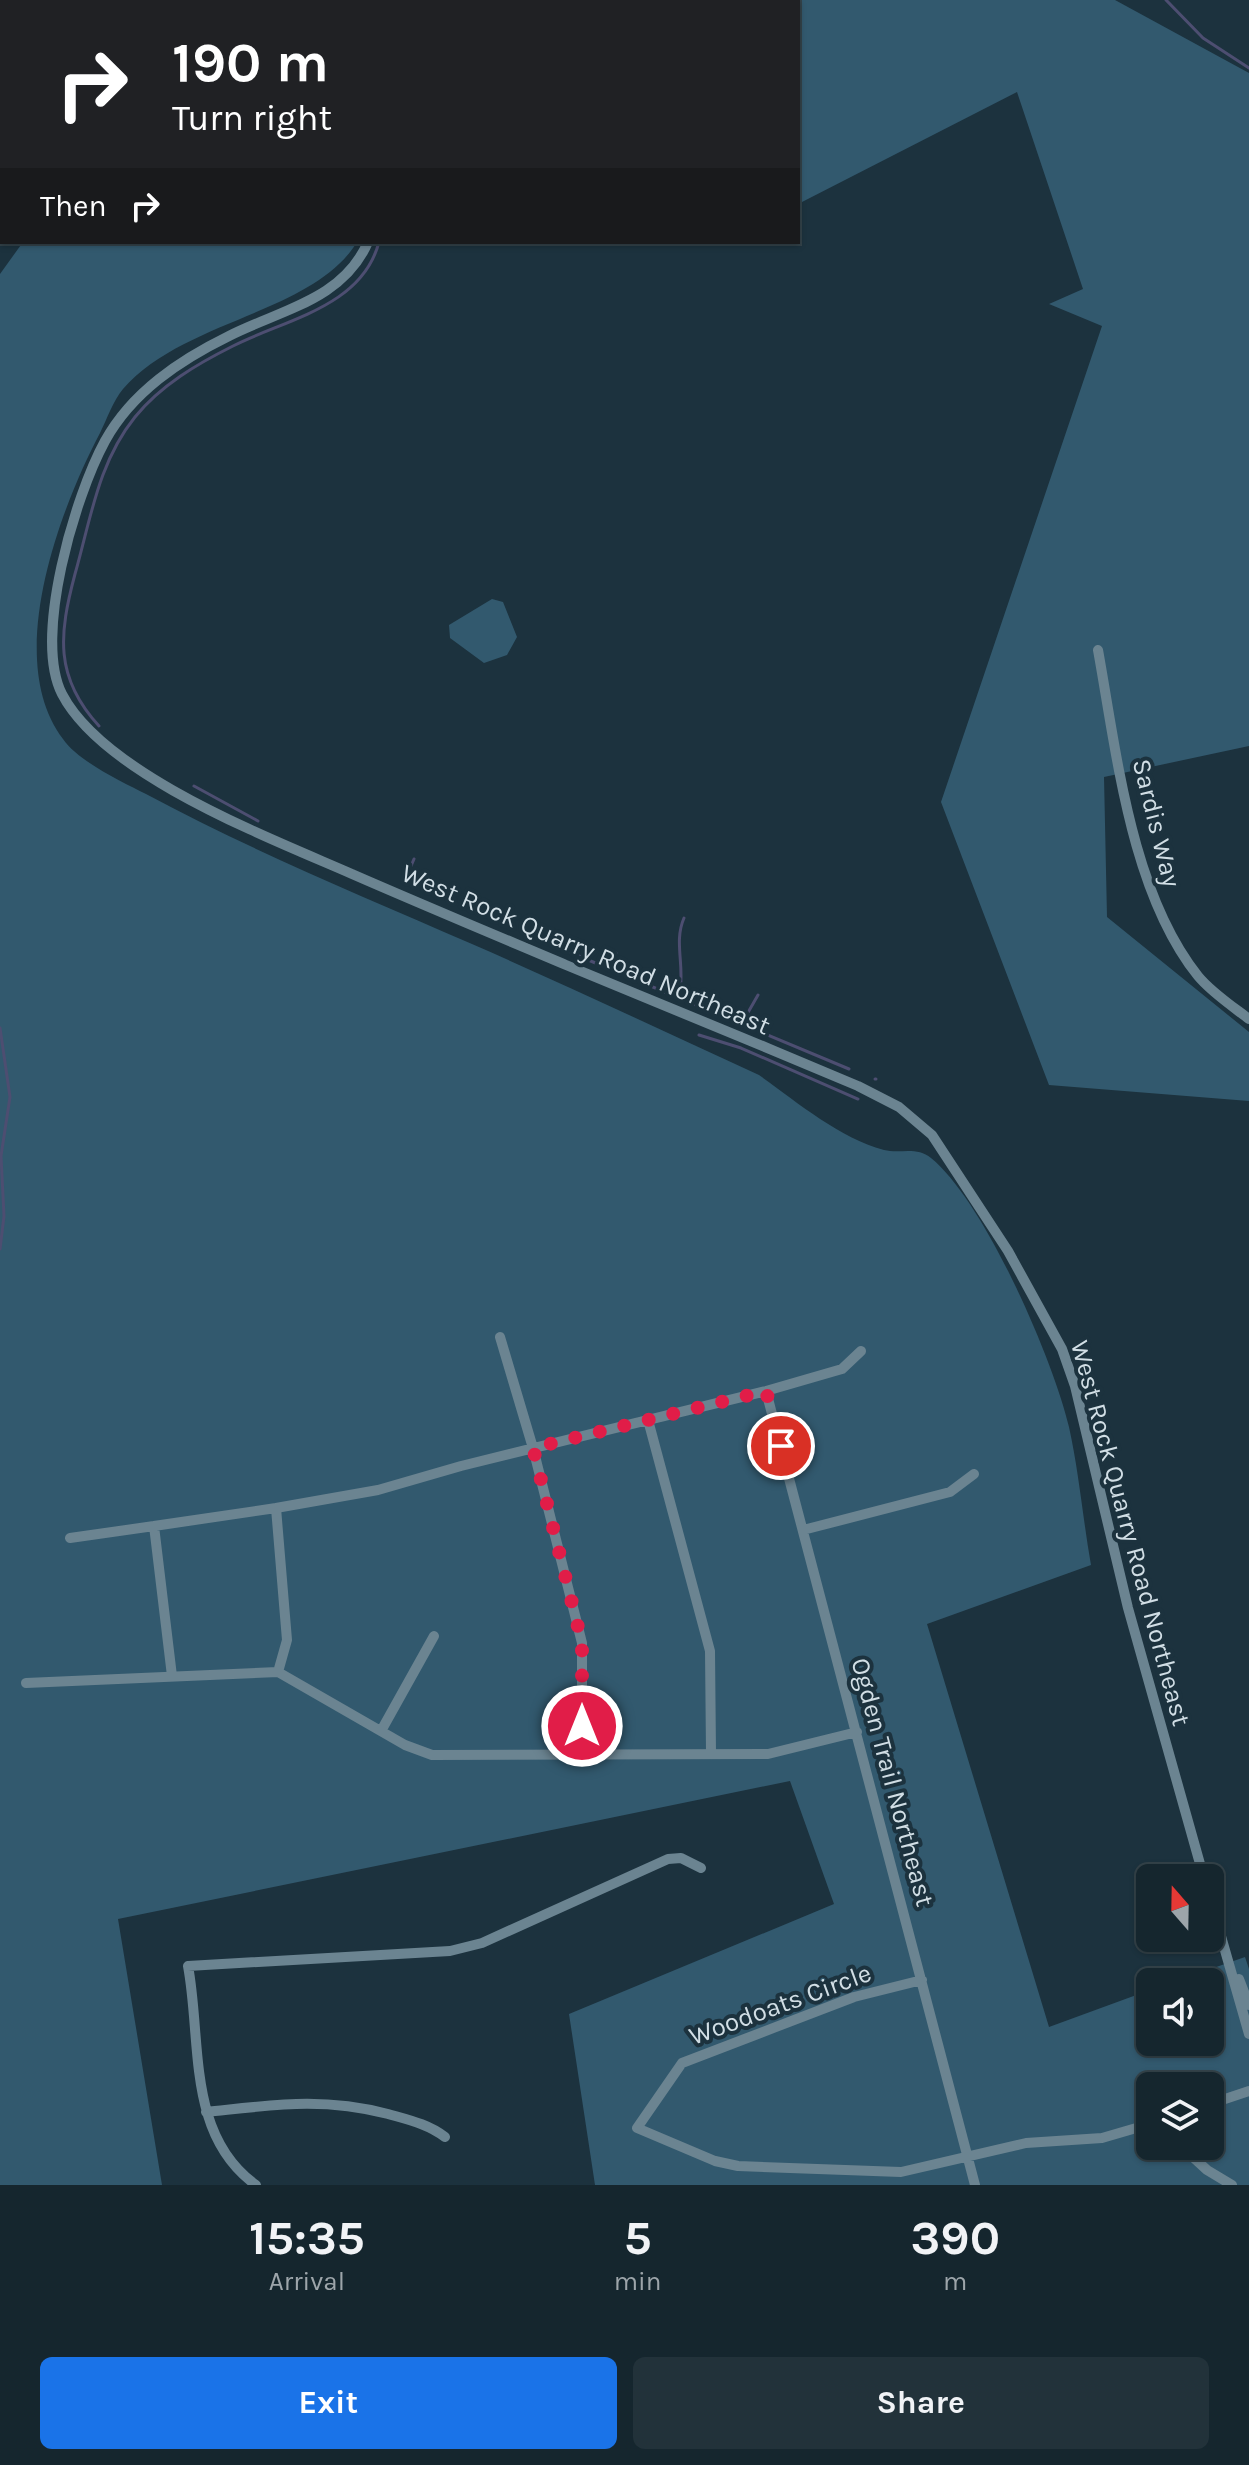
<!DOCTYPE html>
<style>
:root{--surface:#15262e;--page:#22323a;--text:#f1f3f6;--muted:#9da5aa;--line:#34434a;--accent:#1a73e8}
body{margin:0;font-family:Karla,sans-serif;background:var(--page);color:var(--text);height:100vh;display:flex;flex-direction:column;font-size:30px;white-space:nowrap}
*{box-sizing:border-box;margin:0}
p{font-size:26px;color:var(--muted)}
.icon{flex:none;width:44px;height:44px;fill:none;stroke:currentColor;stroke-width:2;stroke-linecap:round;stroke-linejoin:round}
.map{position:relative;height:2185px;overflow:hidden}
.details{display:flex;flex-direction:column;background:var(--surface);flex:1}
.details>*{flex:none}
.guide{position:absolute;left:0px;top:0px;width:800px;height:244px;box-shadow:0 2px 6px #0004,0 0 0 2px var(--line);background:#202124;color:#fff;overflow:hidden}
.needle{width:52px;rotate:340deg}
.buttons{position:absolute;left:1136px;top:1864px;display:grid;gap:16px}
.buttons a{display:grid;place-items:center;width:88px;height:88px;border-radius:12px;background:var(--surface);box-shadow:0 2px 6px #0004,0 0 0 2px var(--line);font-size:40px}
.pin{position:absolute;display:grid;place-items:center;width:68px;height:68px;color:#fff;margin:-34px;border:4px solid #fff;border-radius:50%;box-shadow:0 2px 8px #0007}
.me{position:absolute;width:88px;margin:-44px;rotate:0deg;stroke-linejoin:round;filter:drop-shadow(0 0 6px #0008)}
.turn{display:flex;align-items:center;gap:28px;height:168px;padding:0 40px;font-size:36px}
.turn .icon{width:104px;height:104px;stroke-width:2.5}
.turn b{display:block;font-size:56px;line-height:68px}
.then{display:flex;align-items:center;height:76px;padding:0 40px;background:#0003;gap:16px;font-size:30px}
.eta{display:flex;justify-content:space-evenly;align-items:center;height:136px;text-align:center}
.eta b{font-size:48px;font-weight:700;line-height:56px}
.action{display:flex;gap:16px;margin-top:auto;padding:16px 40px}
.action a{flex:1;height:92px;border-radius:12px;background:var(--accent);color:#fff;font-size:32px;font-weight:700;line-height:92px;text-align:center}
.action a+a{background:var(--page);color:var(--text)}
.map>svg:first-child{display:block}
</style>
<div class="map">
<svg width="1249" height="2185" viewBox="0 0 1249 2185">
<rect width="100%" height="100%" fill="#1c323e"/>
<path fill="#32596e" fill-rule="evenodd" d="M204,0h911l134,73v673l-145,31 3,140 142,115v69l-200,-16 -108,-283 161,-476 -53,-22 34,-15 -66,-197 -215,110 -4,-2v-198z
M23,242h334c-44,72 -173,77 -234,147 -10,12 -16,30 -23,44 -41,78 -97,227 -37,306 15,22 59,43 83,55 106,57 216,102 326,150 96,42 191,87 287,131 38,27 79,62 125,75 16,4 33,-4 47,8 54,44 122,201 138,269 10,45 14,93 22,138l-164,59 122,403 101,-37v52h60v-60h-37l72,-25 4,12v216h-654l-26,-171 265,-110 -44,-123 -672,138 44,266h-162v-1911zM1150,2086h60v60h-60z
M492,599l11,3 14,35 -10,18 -23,8 -34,-25 -1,-13z"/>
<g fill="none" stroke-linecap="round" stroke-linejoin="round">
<path stroke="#4d4e71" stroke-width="3" d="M181,0v2
M1166,0l37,38 46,30
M0,167l2,-4
M99,726c-45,-49 -40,-92 -24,-152 16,-56 23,-111 60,-157 26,-32 62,-53 98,-71 53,-27 129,-39 146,-104
M194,786l64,35
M405,880l9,-21
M550,944l299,125
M606,967l5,-12 5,-2
M679,996c7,-28 -6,-53 5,-78
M742,1023l16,-28
M0,1028l10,69 -9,59 3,60 -4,33
M699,1035l42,13 117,51
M875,1079h1"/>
<path stroke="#6b8491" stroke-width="10" d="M478,0l2,2
M788,2l6,-2
M0,192h2
M368,242c-25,58 -88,68 -139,94 -49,24 -97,56 -124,105 -30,55 -72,196 -43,253 42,81 208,144 290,180 71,31 143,61 214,91 98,40 195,80 292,121l41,21 33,28 76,116 54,98 13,37 53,222 76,270
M1098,650c19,105 33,242 100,326 13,16 34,30 51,43
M500,1337l33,111 49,195v111
M766,1391l209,794
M648,1420l62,231 1,102
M276,1508l102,-18 83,-24 305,-75 76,-22 19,-18
M154,1526l122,-18 11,132 -9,32
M803,1530l147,-38 24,-18
M70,1538l84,-12 18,150
M26,1683l252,-11 127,73 27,10 336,-1 89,-22
M381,1731l53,-95
M1210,1898l39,136
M1239,1979l10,26
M922,1980l-68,17 -172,66 -45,65 78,33 23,5 163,6 125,-29 76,-5 48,-14
M1210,2104l39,-13
M206,2112c68,-7 115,-15 182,2 21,6 40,10 57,23
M1181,2146l26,24 25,15
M256,2185c-70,-50 -54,-144 -68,-219l262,-15 32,-8 186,-84 13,-1 20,10"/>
</g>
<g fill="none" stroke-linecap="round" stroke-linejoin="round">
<path stroke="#e11d48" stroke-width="14" stroke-dasharray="0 25.2" d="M582,1726v-83l-49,-195 233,-57 15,55"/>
</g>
<g text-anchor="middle" stroke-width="8" stroke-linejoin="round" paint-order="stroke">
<g font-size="26" fill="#d1dee5" stroke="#1c323e">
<text transform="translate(1157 823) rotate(76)" y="9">Sardis Way</text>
<text transform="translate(586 949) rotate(23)" y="9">West Rock Quarry Road Northeast</text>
<text transform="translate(1131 1533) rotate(75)" y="9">West Rock Quarry Road Northeast</text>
<text transform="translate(893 1782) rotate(75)" y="9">Ogden Trail Northeast</text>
<text transform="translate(780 2004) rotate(-20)" y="9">Woodoats Circle</text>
</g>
</g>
</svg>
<div class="buttons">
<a><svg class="needle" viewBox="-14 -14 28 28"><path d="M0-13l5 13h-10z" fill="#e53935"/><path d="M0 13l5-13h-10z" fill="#9da5aa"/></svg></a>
<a><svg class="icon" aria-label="sound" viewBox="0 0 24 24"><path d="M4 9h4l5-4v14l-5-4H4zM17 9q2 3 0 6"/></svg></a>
<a><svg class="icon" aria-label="layers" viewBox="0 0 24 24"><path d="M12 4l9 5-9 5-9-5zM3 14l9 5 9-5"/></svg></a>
</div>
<div class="pin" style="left:781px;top:1446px;background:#d93025"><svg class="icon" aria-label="arrive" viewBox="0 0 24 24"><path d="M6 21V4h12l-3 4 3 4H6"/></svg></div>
<svg class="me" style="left:582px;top:1726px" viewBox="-20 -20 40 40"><circle r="17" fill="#e11d48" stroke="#fff" stroke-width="3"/><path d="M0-11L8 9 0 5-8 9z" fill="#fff"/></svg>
<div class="guide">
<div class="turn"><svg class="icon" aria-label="right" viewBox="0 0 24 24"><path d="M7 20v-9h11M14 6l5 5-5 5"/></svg><div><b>190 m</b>Turn right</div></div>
<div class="then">Then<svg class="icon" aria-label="right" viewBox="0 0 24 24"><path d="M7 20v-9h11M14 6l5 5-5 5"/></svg></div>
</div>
</div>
<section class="details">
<div class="eta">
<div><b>15:35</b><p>Arrival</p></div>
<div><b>5</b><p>min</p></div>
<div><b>390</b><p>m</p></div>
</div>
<div class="action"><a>Exit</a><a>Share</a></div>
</section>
